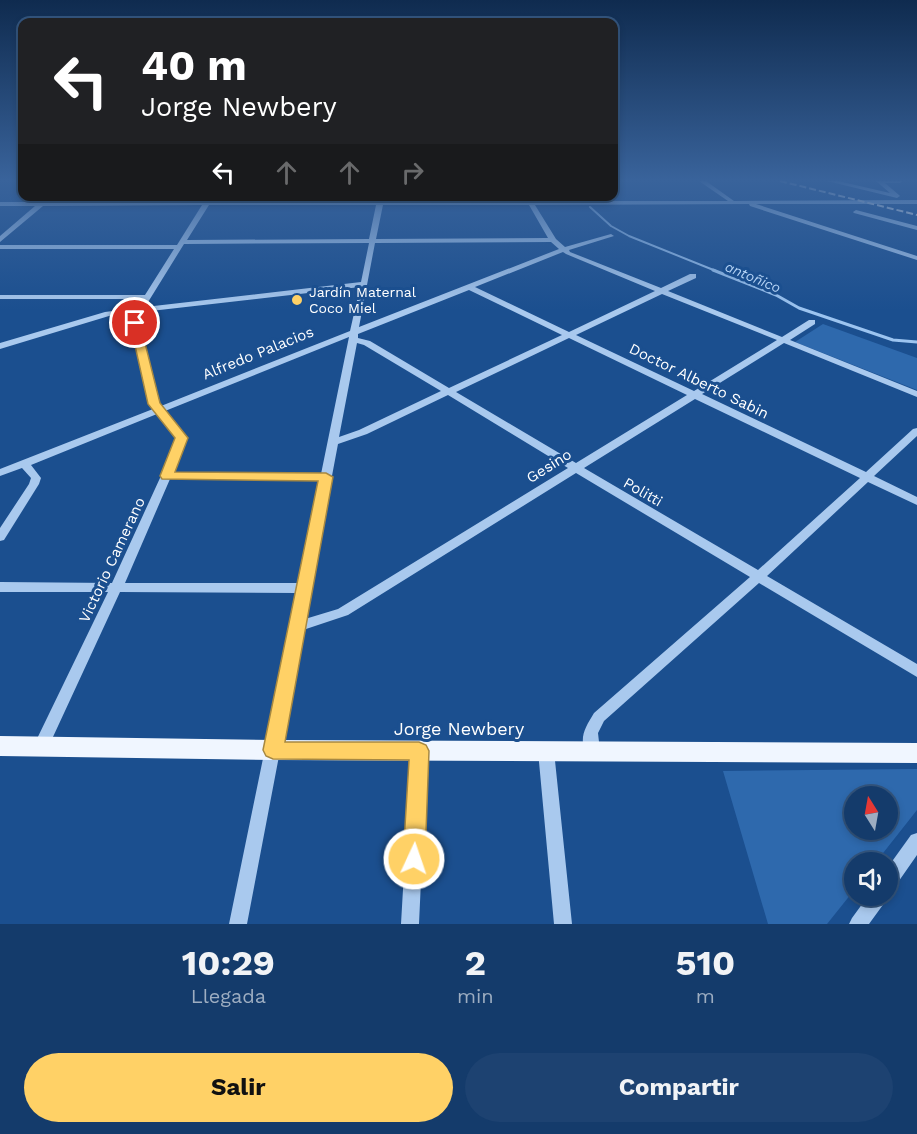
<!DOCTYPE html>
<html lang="es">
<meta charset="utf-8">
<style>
:root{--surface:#143b6b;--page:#1d4271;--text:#f1f3f6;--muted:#9dadc1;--line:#33557e;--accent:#ffd166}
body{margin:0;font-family:"Work Sans",sans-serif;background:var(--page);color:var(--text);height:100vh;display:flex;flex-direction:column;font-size:22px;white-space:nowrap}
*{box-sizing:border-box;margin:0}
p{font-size:20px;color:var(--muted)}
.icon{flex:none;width:33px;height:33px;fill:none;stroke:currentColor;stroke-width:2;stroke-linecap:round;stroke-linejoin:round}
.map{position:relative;height:924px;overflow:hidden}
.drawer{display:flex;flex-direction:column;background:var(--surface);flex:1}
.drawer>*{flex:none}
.hud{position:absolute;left:18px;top:18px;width:600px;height:183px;border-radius:12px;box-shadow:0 3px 9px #0003,0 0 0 2px var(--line);background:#202124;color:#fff;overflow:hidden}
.needle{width:39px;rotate:349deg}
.tools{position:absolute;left:844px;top:786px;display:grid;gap:12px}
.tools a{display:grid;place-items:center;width:54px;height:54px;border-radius:50%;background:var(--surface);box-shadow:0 3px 9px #0003,0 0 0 2px var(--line);font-size:30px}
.pin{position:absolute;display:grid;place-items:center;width:51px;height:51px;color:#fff;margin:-26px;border:3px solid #fff;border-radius:50%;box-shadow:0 2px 6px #0007}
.me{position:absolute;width:66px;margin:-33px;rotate:3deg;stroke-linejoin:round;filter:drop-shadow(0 0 4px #0008)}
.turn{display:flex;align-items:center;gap:21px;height:126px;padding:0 24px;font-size:27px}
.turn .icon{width:78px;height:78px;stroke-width:2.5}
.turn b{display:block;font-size:42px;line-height:51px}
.lanes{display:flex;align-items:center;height:57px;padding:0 24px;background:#0003;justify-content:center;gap:30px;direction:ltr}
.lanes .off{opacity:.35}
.eta{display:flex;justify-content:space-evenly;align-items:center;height:102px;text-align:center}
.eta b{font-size:36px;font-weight:700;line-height:42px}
.button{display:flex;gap:12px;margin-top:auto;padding:12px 24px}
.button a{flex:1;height:69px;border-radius:36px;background:var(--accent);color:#111;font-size:24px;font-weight:700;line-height:69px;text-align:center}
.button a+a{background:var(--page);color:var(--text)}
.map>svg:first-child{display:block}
</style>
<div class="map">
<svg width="917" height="924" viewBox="0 0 917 924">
<rect width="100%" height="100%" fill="#1b4f8f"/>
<path fill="#2e69ad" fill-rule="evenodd" d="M823,324l94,34v32l-122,-48z
M917,769v41l-41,52h-21v27l-28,35h-59l-45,-153zM855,796h33v34h-33z"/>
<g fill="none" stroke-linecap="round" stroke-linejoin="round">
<path stroke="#9cc4f0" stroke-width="2" d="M590,207l21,19 18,10 87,35"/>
<path stroke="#9cc4f0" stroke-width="3" d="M713,270l63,25 23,13 94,32 24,2"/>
<path fill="#a9c9ee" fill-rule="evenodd" d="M699,181h7l28,20 183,-1v4h-161l161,52v4l-167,-54 -1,-2 -214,1 21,34 9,8 46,-13 3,2 -45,14 1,2 91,36 29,-14h6v4l-28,13 114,46 27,-17h6v4l-25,16 127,51v6l-133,-54 -82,51 164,78 47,-43 4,-1v8l-43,40 43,21v8l-49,-23 -101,94 150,88v13l-158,-94 -155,138 -6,12 2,18 -3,5 -5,2 -5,-2c-9,-18 -2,-28 7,-43l156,-136 -174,-104 -228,142 -45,15 -56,294h-18l68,-331 -177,-1 -74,160 -5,2 -5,-2 -3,-5 75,-155h-108v-10l112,1 64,-140 -2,-9 -17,-20 -126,51 10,13 -2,6 -35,56 -4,1v-13l29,-44 2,-6 -9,-10 -22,8v-7l153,-60 -4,-5 -19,-86 3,-5 -24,3 -109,33v-6l105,-31 31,-4 6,-9h-142v-4h145l29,-46h-174v-4h177l25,-40 -159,1 -43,36v-6l35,-30h-35v-4h205l4,-4 3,2 -1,2 166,-1 1,-5h6l-1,5h144l-1,-2 3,-2 4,4h195zM209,205h167l-7,34 -182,1zM383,205h146l19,33 -172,1zM551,242l8,7 -200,78 16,-84zM369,243l-8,39 -216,25 39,-63zM563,252l3,2 89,37 -86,41 -94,-45zM360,287l-10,44 -189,75 -2,-3 -21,-85 4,-6zM469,290l93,45 -113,53 -79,-47 -12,-3v-4zM662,294l115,46 -83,51 -118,-56zM349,337l-28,137 -148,-1c15,-35 18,-33 -8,-62zM569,338l118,57 -111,68 -120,-71zM357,343l7,2 77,46 -82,39 -20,7zM448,395l120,73 -230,141 -33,10 33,-175 29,-10zM695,399l165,79 -102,92 -174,-102zM170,479l150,1 -21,103h-174z
M827,181h11l52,12 -14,-12h27l-3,2h-15l14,12 1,1 -3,2z
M856,210l61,16v4l-63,-17 -1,-1z
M419,744l5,2 3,5 -8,173h-18l10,-173 3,-5z
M546,744l5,2 3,5 18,173h-18l-16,-173 3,-5z
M917,833v22l-23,33 -6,3v-24l23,-32z
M868,896h20l-3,6 -16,22h-20l3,-6z"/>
<path fill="#f0f6ff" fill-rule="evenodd" d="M0,736l273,4 644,3v20l-644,-3 -273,-4z"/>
<path stroke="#fff" stroke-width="2" stroke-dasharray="7 3" stroke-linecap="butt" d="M780,181l137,34"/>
</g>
<linearGradient id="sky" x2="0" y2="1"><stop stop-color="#0f2b4f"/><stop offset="0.58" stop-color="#39639b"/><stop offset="1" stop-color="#39639b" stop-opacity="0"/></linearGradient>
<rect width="917" height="310" fill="url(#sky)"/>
<path fill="#ffd166" stroke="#a68842" stroke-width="1.5" d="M135,320l5,3 20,80 28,35 -13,34 151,1 7,4 -48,265h134l7,3 3,6 -4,108 -3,8 -8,3 -8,-3 -3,-8 6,-99 -136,-1 -7,-3 -3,-6 55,-269 -156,-2 -2,-3 15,-38 -27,-34 -18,-81z"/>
<circle fill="#ffd166" stroke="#1b4f8f" stroke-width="2" cx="297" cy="300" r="6"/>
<g text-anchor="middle" stroke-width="6" stroke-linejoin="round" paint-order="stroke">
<g font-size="14" font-style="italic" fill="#b5d3f5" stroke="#1b4f8f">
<text transform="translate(753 277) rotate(23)" y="5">antoñico</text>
</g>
<g font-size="14" fill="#fff" stroke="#1b4f8f" text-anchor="start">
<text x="309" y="297">Jardín Maternal<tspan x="309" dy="16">Coco Miel</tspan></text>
</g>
<g font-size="15" fill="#fff" stroke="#1b4f8f">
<text transform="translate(258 353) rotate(-22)" y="5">Alfredo Palacios</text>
<text transform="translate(699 381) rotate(26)" y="5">Doctor Alberto Sabin</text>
<text transform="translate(549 466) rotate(-32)" y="5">Gesino</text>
<text transform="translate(643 492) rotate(30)" y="5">Politti</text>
<text transform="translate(112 560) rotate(-65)" y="5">Victorio Camerano</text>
</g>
<g font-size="18" fill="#fff" stroke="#1b4f8f">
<text x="459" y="735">Jorge Newbery</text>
</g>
</g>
</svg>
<div class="tools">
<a><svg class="needle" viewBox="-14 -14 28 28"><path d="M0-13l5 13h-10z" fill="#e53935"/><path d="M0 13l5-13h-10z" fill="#9dadc1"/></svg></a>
<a><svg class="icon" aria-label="sound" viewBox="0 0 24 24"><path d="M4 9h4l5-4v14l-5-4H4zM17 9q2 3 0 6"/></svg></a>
</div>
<div class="pin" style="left:135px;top:323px;background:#d93025"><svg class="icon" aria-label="arrive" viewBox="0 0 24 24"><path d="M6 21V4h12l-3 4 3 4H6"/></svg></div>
<svg class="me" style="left:414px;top:859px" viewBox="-20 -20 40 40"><circle r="17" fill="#ffd166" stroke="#fff" stroke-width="3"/><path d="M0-11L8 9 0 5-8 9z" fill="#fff"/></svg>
<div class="hud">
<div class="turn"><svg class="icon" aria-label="left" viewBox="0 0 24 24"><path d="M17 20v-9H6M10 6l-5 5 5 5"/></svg><div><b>40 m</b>Jorge Newbery</div></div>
<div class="lanes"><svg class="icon" aria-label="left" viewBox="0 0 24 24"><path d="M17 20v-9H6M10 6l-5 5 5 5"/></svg><svg class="icon off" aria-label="ahead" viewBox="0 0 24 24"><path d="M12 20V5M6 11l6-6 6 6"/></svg><svg class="icon off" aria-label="ahead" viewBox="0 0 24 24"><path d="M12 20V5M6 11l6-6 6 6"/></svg><svg class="icon off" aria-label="right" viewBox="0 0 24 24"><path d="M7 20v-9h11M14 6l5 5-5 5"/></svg></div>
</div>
</div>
<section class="drawer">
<div class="eta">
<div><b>10:29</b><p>Llegada</p></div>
<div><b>2</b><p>min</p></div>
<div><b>510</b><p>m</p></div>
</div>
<div class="button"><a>Salir</a><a>Compartir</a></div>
</section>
